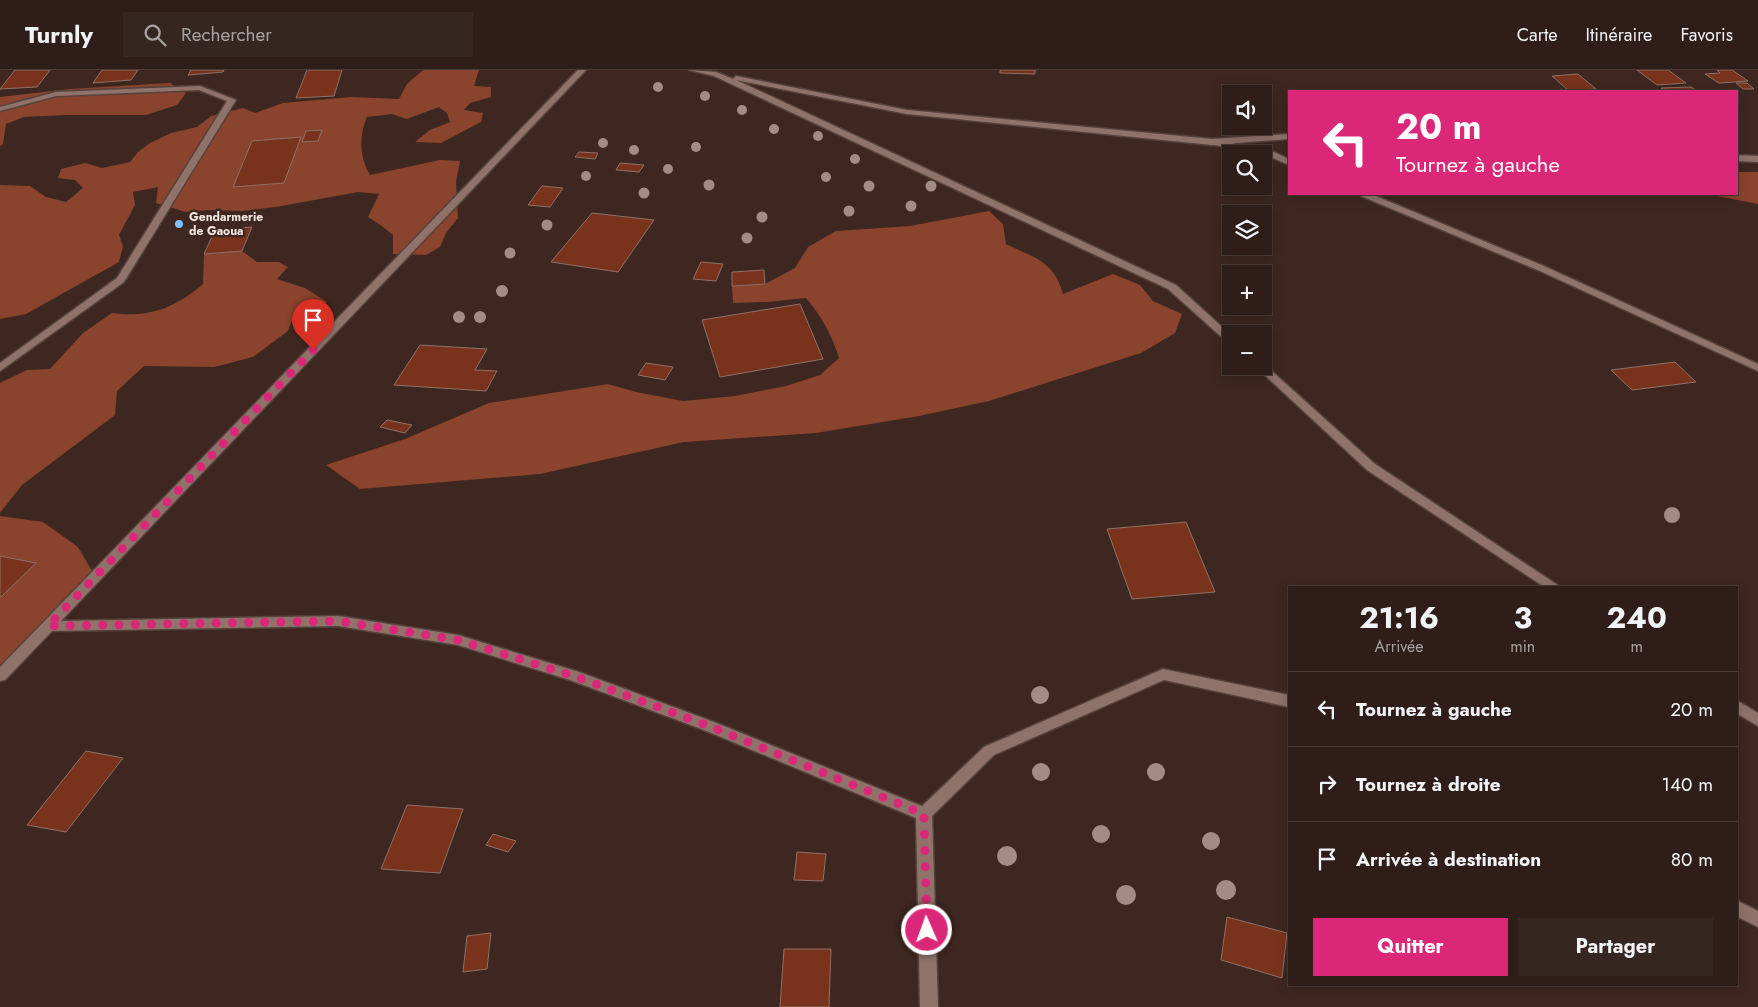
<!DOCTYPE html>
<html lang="fr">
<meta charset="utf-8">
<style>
:root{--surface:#2e1d18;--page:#362621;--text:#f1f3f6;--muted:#a7a2a2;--line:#493b37;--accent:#db2777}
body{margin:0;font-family:Jost,sans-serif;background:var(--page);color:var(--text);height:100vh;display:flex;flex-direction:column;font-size:19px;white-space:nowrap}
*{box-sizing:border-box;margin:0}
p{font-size:16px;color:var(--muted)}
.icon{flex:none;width:28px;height:28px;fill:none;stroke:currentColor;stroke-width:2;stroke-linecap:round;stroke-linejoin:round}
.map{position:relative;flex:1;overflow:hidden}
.details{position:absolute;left:1288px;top:516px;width:450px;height:400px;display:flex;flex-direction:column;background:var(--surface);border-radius:0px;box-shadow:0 2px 12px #0003,0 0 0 1px var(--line)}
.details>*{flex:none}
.hud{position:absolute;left:1288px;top:20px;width:450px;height:105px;border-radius:0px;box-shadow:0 2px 12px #0003,0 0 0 1px var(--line);background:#db2777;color:#fff;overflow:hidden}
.tools{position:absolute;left:1222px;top:15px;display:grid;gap:10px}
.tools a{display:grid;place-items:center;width:50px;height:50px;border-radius:0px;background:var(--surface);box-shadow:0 2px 12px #0003,0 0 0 1px var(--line);font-size:25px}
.pin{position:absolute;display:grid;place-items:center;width:42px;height:42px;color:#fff;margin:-51px -21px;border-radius:50% 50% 50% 0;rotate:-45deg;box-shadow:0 0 5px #0007}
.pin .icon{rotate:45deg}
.me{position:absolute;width:55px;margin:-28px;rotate:358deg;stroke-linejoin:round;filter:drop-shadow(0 0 4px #0008)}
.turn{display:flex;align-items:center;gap:18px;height:105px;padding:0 25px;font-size:22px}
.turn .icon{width:65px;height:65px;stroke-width:2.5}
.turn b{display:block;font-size:35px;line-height:42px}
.eta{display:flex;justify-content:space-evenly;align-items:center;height:85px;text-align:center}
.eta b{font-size:30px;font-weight:700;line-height:35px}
.cta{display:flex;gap:10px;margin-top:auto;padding:10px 25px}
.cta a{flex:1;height:58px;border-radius:0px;background:var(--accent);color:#fff;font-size:20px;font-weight:700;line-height:58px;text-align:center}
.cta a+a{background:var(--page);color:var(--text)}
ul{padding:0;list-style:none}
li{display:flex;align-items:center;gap:15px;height:75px;padding:0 25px;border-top:1px solid var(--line)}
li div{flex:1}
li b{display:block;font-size:19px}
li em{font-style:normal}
header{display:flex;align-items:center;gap:30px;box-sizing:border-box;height:70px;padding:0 25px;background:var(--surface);border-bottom:1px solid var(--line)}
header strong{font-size:24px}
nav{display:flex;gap:28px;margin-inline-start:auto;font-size:18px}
.search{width:350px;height:45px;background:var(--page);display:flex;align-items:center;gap:12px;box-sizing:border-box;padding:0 18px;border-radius:0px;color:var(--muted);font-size:19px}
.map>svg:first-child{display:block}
</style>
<header>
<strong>Turnly</strong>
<div class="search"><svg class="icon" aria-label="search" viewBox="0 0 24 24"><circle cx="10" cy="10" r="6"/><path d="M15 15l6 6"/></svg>Rechercher</div>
<nav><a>Carte</a><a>Itinéraire</a><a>Favoris</a></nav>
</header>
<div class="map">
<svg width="1758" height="937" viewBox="0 0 1758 937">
<rect width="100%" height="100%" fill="#3e2720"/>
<path fill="#8a432c" d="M423,0h56l-5,16 17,1v10l-21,6 -6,7 19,3 -2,9 -40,21 -26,-1 15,-12 20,-8 -3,-9 -8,-6 -32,12 -15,-5 -25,3c-8,18 -8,40 3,58l70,-15 20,1 -4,21 2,36 -12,15 -6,14 -14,8 -33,-1v-19l-11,-9 -14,-9 11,-23 -21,-2 -82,15 -34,4 -34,-1 -22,2 -30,-9 2,-16 -25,5 2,13 -16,30 4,11 -4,16 -93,52 -26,5v-134l30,1 16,11 20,5 17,-14 -8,-8 -17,-2 3,-9 24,-6 17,5 28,-6 8,-10 12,-9 21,-10 26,-6 14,-11 32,-8 12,5 28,-10 68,-6 48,2 8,-15z
M170,13l16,10 -9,12 -31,10h-81l-41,2 -18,7 -3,20 -3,2v-49l70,-8z
M1736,102h22v32l-51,-10h29z
M989,141l14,13 3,20c29,14 48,17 57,50l50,-20 27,11 13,16 29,13 -7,19 -34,20 -152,48 -70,15 -103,17 -132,9 -144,32 -180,15 -34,-24 79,-26 84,-36 119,-19 28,8 47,9 52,-5 51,-10 34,-11 19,-17c-7,-23 -17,-41 -33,-60l-39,4 -34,1 -1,-17 33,-2 30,-16 13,-21 28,-16 74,-5z
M242,181l15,11h22l9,5 -11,12 28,9 22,14 -16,11 -17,2 -6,16 -35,26 -39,10 -70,-1 -27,25 -2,24 -93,70 -22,28v-130l27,-13 23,-1 33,-36 29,-20c37,5 63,-5 91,-29l1,-30z
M0,446l43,6 35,25 17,29 -95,100z"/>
<path fill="#79331d" stroke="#8d7168" d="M15,0h35l-13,17 -37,2z
M102,0h36l-7,10 -38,3z
M191,0h33l-1,2 -35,3z
M307,0h35l-8,26 -38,2z
M1000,0h35v4l-35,-1z
M1637,0h31l18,13 -29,2z
M1717,0h15l16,11 -29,2 -14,-9 15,-1z
M1578,4l18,15 -27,2 -17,-15z
M1736,13h11l7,6h-11z
M1691,17l6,4h-32l-4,-3z
M322,60l-4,11 -16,1 4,-11z
M301,67l-17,46 -51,4 19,-46z
M579,82l19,1 -3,6 -20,-2z
M620,93l24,2 -5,7 -23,-2z
M542,116l21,2 -13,19 -22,-2z
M592,143l62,7 -36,52 -67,-10z
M252,157l-10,24 -38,3 11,-24z
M701,192l22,2 -7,17 -23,-2z
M764,200l1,14 -33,2v-14z
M800,234l23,55 -103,18 -18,-57z
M420,275l67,4 -12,21 22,1 -11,20 -92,-6z
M1675,292l21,20 -64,8 -21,-20z
M646,293l27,4 -8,13 -27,-5z
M387,350l25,5 -7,8 -25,-6z
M1186,452l29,70 -83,7 -25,-70z
M0,486l36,7 -35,34h-1z
M86,681l37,7 -57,74 -39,-7z
M407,735l56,4 -23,64 -59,-4z
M493,764l23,7 -8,11 -22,-7z
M797,782l29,2 -3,27 -29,-1z
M1227,847l60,16 -5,45 -61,-18z
M491,863l-4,36 -24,3 4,-36z
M784,879h47l-2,58h-49z"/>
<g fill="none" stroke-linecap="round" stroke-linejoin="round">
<g stroke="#56423c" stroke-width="3">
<path id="service" d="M200,16l36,14 -112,182 -124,89v-8l117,-85 110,-177 -28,-11 -143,6 -56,15v-4l56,-15z
M1212,69l62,13 15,7v6l-25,-11 -55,-10 -1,-2z
M1360,124h11l175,73 212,97v7l-218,-100 -179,-75z
M1163,599l126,26v12l-125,-27 -170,75 -65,64 -5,2 -5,-2 -3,-5 3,-5 65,-62z
M1736,830l22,11v16l-22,-11z"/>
</g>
<g stroke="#56423c" stroke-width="3">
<path id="minor" d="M578,0h8l-525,551 277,-5 120,19 121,37 135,50 215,87 3,5 6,193h-18l-4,-189 -212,-88 -134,-50 -112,-35 -120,-19 -286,5 -47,49 -5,1v-14z
M689,0l27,2 17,7 3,-3 171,34 305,29 77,-5v5l-77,6 -305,-31 -171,-34 440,205 55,50v8l-4,-1 -59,-53 -454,-213z
M1736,85l22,1v6l-22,-1z
M1264,294l111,100 187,124h-16l-179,-118 -112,-104h9z
M1736,630l22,13v13l-22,-13z"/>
</g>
<use href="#service" fill="#8f736b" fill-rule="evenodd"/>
<use href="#minor" fill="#8f736b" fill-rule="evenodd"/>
</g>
<g fill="#a38c85">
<circle cx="658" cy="17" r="5"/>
<circle cx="705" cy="26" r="5"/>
<circle cx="742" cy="40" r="5"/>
<circle cx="774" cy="59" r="5"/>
<circle cx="818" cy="66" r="5"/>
<circle cx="603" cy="73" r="5"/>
<circle cx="696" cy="77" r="5"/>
<circle cx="634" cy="80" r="5"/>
<circle cx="855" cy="89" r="5"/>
<circle cx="668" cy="99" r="5"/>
<circle cx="586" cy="106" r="5"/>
<circle cx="826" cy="107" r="5"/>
<circle cx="709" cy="115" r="5.5"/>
<circle cx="869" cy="116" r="5.5"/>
<circle cx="931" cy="116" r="5.5"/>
<circle cx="644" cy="123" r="5.5"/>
<circle cx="911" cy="136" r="5.5"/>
<circle cx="849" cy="141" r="5.5"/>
<circle cx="762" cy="147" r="5.5"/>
<circle cx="547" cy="155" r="5.5"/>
<circle cx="747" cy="168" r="5.5"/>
<circle cx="510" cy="183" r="5.5"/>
<circle cx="502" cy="221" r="6"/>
<circle cx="459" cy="247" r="6"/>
<circle cx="480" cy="247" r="6"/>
<circle cx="1672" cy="445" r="8"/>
<circle cx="1040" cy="625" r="9"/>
<circle cx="1041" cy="702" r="9"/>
<circle cx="1156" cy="702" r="9"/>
<circle cx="1101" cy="764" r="9"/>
<circle cx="1211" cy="771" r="9"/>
<circle cx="1007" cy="786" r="10"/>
<circle cx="1226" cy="820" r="10"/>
<circle cx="1126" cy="825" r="10"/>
</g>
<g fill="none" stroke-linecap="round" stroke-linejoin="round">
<path stroke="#db2777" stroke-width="9" stroke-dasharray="0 16.2" d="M313,280l-265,276 290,-5 120,19 116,36 135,50 215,88 3,116"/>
</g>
<circle fill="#7ebdf9" stroke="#3e2720" stroke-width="2" cx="179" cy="154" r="5"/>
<g text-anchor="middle" stroke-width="5" stroke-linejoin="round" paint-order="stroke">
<g font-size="12" font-weight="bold" fill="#f3e3de" stroke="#3e2720" text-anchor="start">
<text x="189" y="151">Gendarmerie<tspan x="189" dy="14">de Gaoua</tspan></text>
</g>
</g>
</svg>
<div class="tools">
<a><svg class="icon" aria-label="sound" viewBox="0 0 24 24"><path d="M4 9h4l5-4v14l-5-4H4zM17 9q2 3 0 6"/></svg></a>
<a><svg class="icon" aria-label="search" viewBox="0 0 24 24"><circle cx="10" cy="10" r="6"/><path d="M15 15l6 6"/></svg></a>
<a><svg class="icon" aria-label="layers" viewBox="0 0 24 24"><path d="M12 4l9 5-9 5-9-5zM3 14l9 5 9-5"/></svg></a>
<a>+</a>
<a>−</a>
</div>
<div class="pin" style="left:313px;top:280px;background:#d93025"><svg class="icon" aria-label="arrive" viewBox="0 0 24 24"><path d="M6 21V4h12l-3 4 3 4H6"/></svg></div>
<svg class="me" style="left:927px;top:860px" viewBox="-20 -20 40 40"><circle r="17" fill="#db2777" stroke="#fff" stroke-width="3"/><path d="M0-11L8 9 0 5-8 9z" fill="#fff"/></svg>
<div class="hud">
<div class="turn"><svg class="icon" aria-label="left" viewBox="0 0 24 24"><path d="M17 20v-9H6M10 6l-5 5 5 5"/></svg><div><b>20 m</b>Tournez à gauche</div></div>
</div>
<section class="details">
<div class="eta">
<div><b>21:16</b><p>Arrivée</p></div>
<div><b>3</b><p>min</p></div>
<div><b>240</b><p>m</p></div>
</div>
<ul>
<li><svg class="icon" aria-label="left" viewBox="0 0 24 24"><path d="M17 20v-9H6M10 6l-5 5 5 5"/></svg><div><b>Tournez à gauche</b></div><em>20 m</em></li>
<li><svg class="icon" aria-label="right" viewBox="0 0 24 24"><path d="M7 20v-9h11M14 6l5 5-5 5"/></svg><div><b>Tournez à droite</b></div><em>140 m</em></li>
<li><svg class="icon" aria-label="arrive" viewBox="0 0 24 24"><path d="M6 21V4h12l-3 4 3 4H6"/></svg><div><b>Arrivée à destination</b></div><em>80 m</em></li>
</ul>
<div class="cta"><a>Quitter</a><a>Partager</a></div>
</section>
</div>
